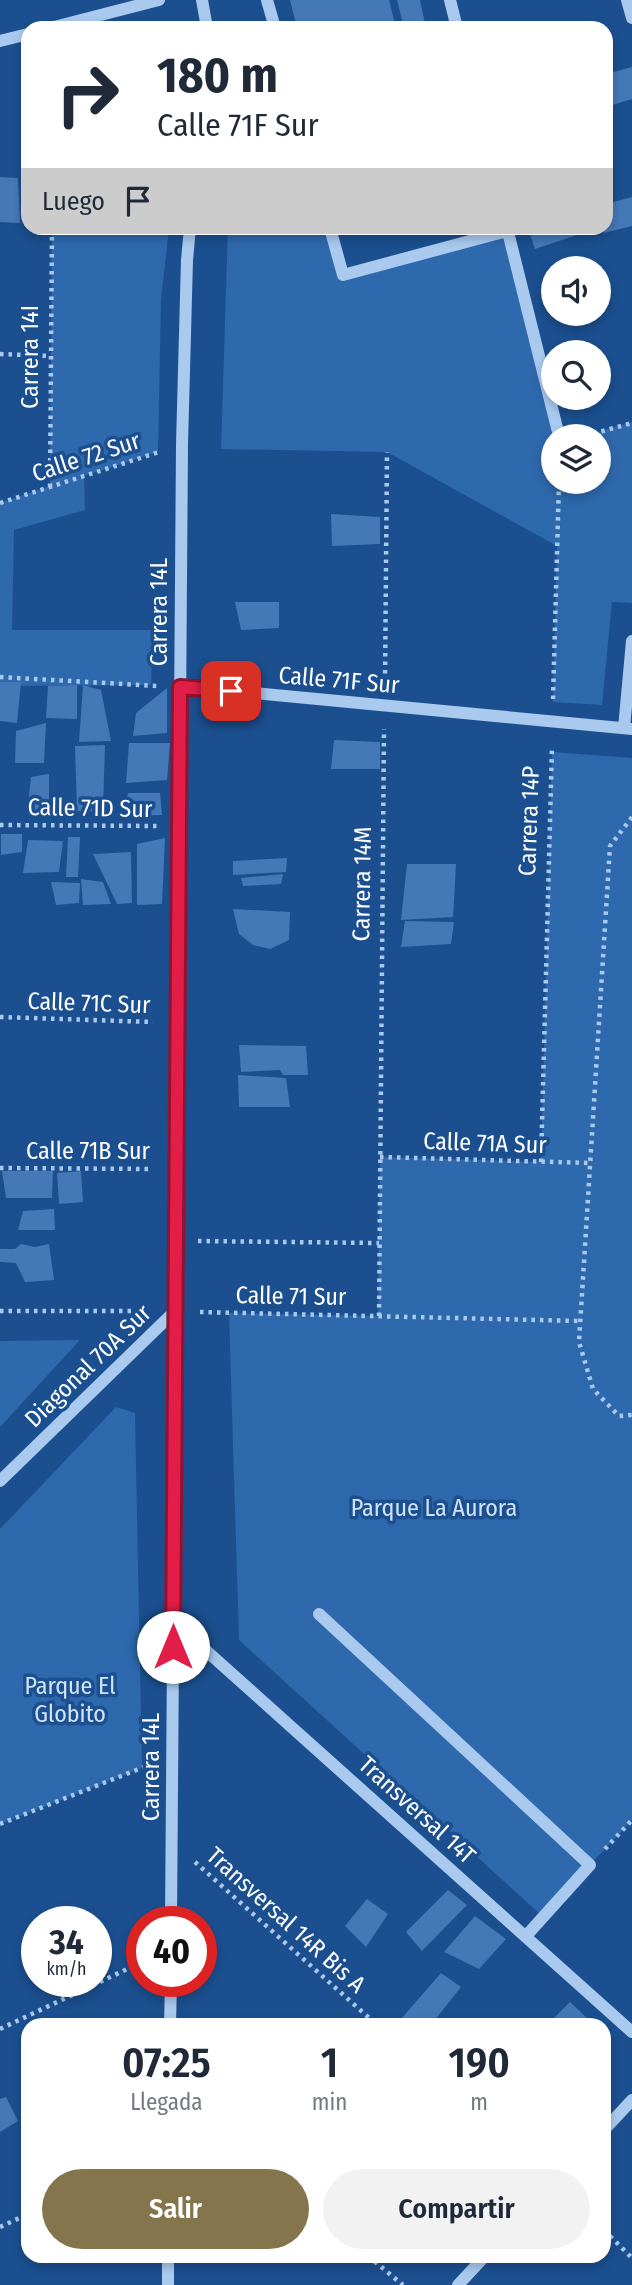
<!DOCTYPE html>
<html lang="es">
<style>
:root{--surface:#fff;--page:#f2f2f3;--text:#1f2937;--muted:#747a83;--accent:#84754c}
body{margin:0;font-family:"Fira Sans Condensed",sans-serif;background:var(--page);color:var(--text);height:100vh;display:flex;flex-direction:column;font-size:26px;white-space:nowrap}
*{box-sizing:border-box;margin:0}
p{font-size:23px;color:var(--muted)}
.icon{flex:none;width:38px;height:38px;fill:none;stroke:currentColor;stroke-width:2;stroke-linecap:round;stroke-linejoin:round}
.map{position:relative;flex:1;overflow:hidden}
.sheet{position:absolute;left:21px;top:2018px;width:590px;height:245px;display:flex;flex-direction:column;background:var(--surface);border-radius:21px;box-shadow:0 4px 10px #0003}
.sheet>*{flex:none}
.guide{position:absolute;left:21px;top:21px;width:592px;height:214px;border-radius:21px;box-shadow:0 4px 10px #0003;background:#fff;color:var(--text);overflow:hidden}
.tools{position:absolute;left:541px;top:256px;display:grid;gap:14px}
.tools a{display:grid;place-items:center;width:70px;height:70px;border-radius:50%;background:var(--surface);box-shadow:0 4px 10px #0003;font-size:35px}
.speed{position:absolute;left:21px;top:1906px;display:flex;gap:14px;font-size:35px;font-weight:700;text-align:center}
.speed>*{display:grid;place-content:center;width:91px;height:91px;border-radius:50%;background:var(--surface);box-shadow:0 4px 10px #0003;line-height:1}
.speed small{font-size:18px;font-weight:400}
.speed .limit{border:10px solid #d22;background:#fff;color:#111}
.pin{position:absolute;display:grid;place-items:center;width:60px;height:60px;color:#fff;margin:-30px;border-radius:14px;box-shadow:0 4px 10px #0006}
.me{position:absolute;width:77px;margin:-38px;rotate:0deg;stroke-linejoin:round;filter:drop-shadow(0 0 5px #0008)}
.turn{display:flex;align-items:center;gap:24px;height:147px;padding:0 21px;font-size:32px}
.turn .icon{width:91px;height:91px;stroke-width:2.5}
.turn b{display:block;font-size:49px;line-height:60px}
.then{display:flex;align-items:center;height:66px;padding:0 21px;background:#0003;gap:14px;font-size:26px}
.eta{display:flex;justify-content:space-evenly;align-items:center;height:119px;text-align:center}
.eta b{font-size:42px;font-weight:600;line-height:49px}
.button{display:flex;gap:14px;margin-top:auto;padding:14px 21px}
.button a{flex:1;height:80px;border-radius:42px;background:var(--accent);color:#fff;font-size:28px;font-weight:600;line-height:80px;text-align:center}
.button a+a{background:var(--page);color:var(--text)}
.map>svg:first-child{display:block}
</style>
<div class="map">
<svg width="632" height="2285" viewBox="0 0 632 2285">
<rect width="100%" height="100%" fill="#1b4f8f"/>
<path fill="#2e69ad" d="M52,228h117l-8,72 -3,152 -74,24 1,34 -71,20 -2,100h141l-2,55 -151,1v-183l50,-17z
M228,228h102l13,46 164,-43 46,205v45h45v-45h-14l48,-14v181l-20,-1 -10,103 -49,-3 4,-156 -170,-94 -166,-3z
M552,752l80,6v1062l-90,96 -303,-276 -10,-327 149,3 2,-159 161,5z
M80,1340l-80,87v-86z
M116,1407l19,6 7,355 -142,56v-295z"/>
<path fill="#4478b7" d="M290,0h99l7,28h-99z
M397,0h23l6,28h-22z
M632,67v32l-26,8v-33z
M0,177l18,1 2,45 -20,-1z
M632,197v29l-28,7 2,-29z
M528,228h60l1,3 -54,18z
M331,514l49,3v27l-48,2z
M235,602h44v26l-38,2z
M0,682h21l-4,41 -17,-2z
M77,685v34l-31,-1 2,-32z
M83,685l18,5 10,51 -32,1z
M167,688v45l-34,3 3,-23z
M46,723l-2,40h-29l1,-32z
M334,740l46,2v27h-49z
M129,743h41l-3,37 -41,3z
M105,745l-2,67 -26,-1 -2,-65z
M49,774v32l-22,6 4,-35z
M128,793h32l2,22 -40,1z
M1,834h21v18l-21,3z
M68,837h12l-2,40h-12z
M165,838l-3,66 -25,1v-61z
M28,840l35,1 -4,31 -36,1z
M131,852l1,51 -15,1 -24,-50z
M287,858l-1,14 -53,3v-14z
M407,864h49l-3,53 -52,3z
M283,874l-2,10 -38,2 -2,-8z
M81,879l22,3 8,22 -28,1z
M51,882l29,1 -1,20 -23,2z
M233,909l57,3 -1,28 -19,9 -17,-4 -14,-11z
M405,921l49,1 -3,22 -50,3z
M239,1045l67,1 2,29h-25l-3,-5 -39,2z
M238,1075l48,3 4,29h-51z
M2,1171h51l-1,27h-46z
M81,1171l2,31 -24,2 -2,-31z
M54,1209l1,21h-37l5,-19z
M21,1244l14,3 14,-3 5,36 -29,2 -9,-19 -16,-1v-13h15z
M448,1890l19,15 -45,46 -16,-19z
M367,1899l21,15 -22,33 -21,-21z
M475,1916l31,23 -27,30 -35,-17z
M441,1973l20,14 -30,38h-19l-11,-6z
M570,2002l18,17 -6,6h-35z
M6,2097l12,24 -18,11v-33z"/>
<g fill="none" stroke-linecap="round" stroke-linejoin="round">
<path stroke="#a9c9ee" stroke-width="4.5" stroke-dasharray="3.5 5" stroke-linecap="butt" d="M0,354l51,2
M585,436l47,-13
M50,487l2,-259
M0,503l159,-51
M0,677l158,9
M385,682l2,-230
M553,699l6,-218
M632,817l-22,29 -31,496 14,47 26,27 13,-1
M0,825l157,1
M0,1017l153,5
M380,1157l210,6
M541,1162l11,-416
M0,1168l153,1
M198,1241l181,2
M0,1311h139
M200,1312l380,9
M379,1316l5,-587
M0,1824l149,-59
M605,1849l27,-29
M195,1862l182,163
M0,2029l142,-67
M0,2227l28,-13
M604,2230l28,28
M368,2256l35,29"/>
<path stroke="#a9c9ee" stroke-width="12" d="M202,0l5,28
M267,0l8,28
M450,0l7,28
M627,0l5,18
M50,28l109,-28
M0,41l28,-7
M330,228l13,47 164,-44
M507,228l52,208
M180,686l452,43
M624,728l8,-87
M0,1481l175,-170
M319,1614l271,251 -64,71
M173,1621l459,411
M171,1922l11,-1478 5,-184 3,-32
M170,2025l1,-44
M604,2130l28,-30
M168,2285v-29
M458,2285l27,-29"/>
</g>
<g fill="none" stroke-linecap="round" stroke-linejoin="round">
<g stroke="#92132f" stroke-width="18">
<path id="route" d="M173,1647l7,-960 51,4"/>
</g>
<use href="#route" stroke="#e11d48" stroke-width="12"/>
</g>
<g text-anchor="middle" stroke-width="7" stroke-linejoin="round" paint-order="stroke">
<g font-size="24" fill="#fff" stroke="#1b4f8f">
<text transform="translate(30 357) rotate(-90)" y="8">Carrera 14I</text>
<text transform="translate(86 457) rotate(-18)" y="8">Calle 72 Sur</text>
<text transform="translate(159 612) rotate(-90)" y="8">Carrera 14L</text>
<text transform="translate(339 680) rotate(5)" y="8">Calle 71F Sur</text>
<text transform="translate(90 808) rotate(1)" y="8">Calle 71D Sur</text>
<text transform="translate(529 821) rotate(-88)" y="8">Carrera 14P</text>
<text transform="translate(362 884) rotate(-89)" y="8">Carrera 14M</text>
<text transform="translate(89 1003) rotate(2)" y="8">Calle 71C Sur</text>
<text transform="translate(485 1143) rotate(2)" y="8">Calle 71A Sur</text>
<text x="88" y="1159">Calle 71B Sur</text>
<text transform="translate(291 1296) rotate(1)" y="8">Calle 71 Sur</text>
<text transform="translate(88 1366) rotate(-44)" y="8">Diagonal 70A Sur</text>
<text transform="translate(151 1767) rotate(-90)" y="8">Carrera 14L</text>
<text transform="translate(417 1810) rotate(42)" y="8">Transversal 14T</text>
<text transform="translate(286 1920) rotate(42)" y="8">Transversal 14R Bis A</text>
</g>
<g font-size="24" fill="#cfe3fa" stroke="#1b4f8f">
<text x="434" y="1516">Parque La Aurora</text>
<text x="70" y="1694">Parque El<tspan x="70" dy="28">Globito</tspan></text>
</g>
</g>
</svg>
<div class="tools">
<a><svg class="icon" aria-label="sound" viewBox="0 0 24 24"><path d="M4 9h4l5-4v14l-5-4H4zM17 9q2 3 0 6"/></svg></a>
<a><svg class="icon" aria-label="search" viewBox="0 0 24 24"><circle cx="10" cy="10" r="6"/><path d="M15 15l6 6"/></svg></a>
<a><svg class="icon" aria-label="layers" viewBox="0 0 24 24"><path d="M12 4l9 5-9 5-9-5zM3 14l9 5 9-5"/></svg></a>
</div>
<div class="speed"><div>34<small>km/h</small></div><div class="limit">40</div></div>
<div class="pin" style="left:231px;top:691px;background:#d93025"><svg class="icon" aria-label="arrive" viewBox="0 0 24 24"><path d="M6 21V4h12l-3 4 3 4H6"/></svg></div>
<svg class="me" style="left:173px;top:1647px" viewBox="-20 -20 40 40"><circle r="19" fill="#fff"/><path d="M0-13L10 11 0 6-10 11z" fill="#e11d48"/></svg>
<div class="guide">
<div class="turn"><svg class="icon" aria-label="right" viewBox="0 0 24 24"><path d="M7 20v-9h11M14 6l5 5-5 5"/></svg><div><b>180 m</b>Calle 71F Sur</div></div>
<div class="then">Luego<svg class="icon" aria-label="arrive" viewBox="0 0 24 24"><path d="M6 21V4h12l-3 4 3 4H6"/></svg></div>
</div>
<section class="sheet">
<div class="eta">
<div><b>07:25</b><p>Llegada</p></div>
<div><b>1</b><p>min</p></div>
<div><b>190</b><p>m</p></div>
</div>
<div class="button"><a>Salir</a><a>Compartir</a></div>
</section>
</div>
